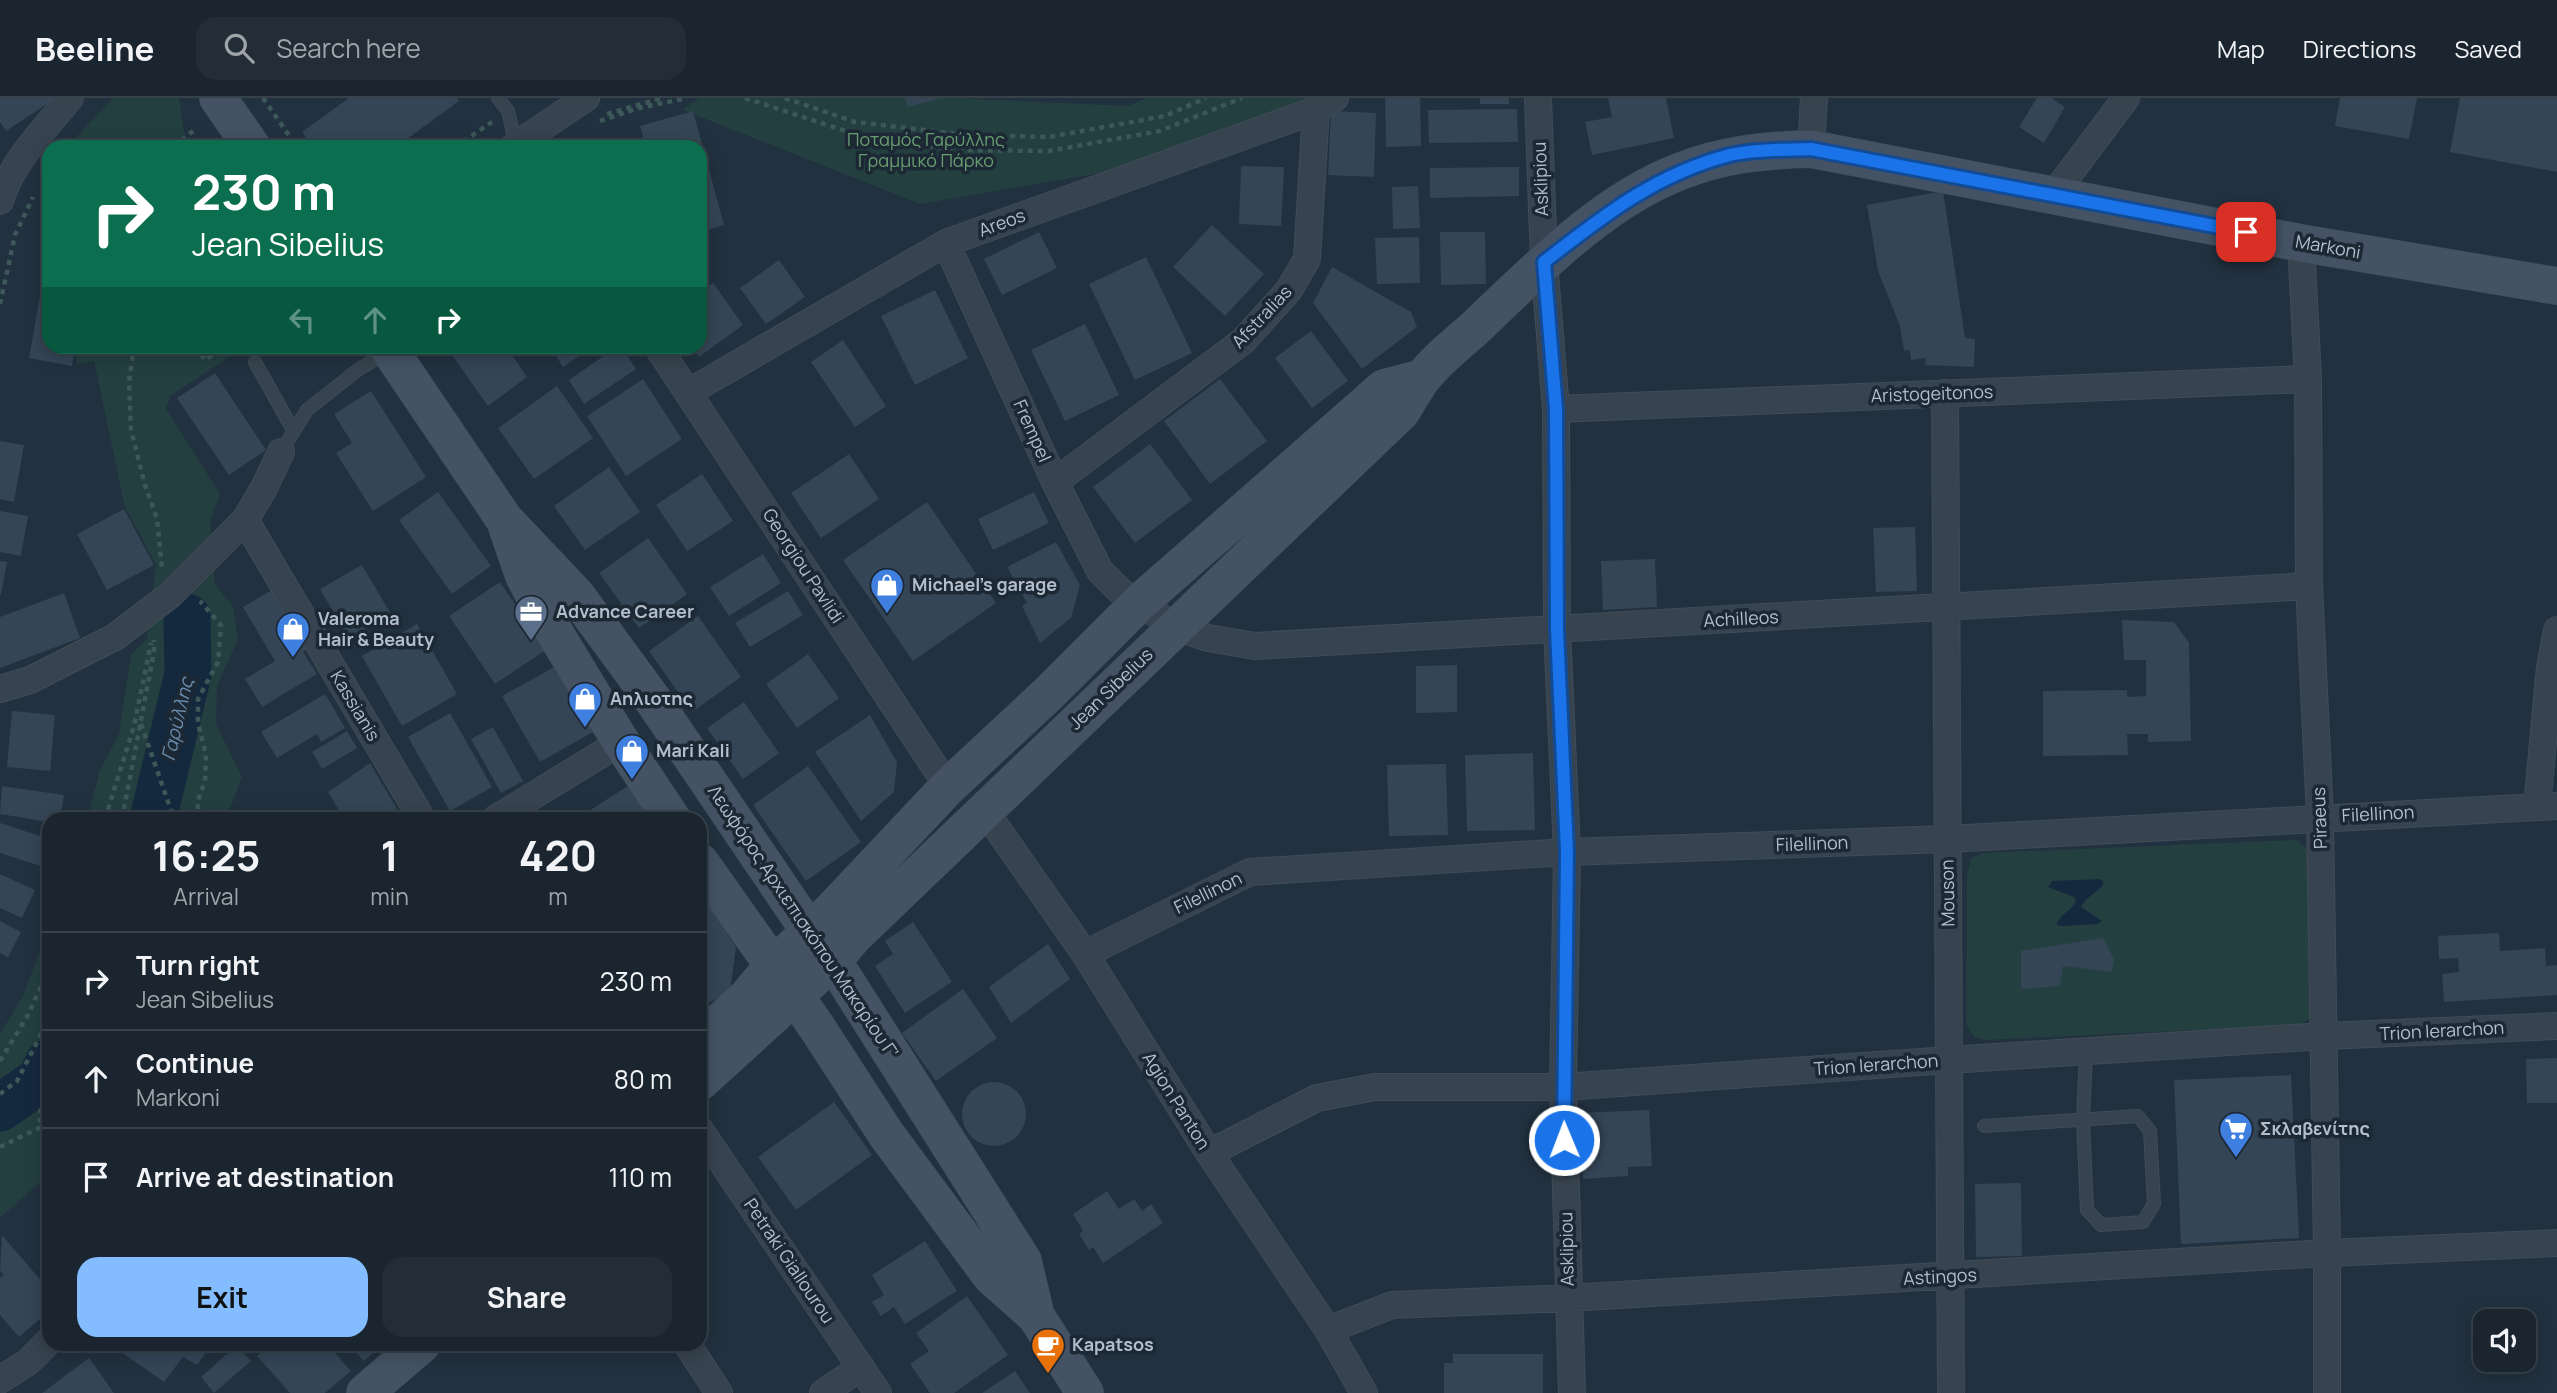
<!DOCTYPE html>
<meta charset="utf-8">
<style>
:root{--surface:#1a252f;--page:#232d37;--text:#f1f3f6;--muted:#9fa5aa;--line:#38424b;--accent:#83bcff}
body{margin:0;font-family:Manrope,sans-serif;background:var(--page);color:var(--text);height:100vh;display:flex;flex-direction:column;font-size:26px;white-space:nowrap}
*{box-sizing:border-box;margin:0}
p{font-size:23px;color:var(--muted)}
.icon{flex:none;width:38px;height:38px;fill:none;stroke:currentColor;stroke-width:2;stroke-linecap:round;stroke-linejoin:round}
.map{position:relative;flex:1;overflow:hidden}
.details{position:absolute;left:42px;top:714px;width:665px;height:539px;display:flex;flex-direction:column;background:var(--surface);border-radius:21px;box-shadow:0 4px 18px #0003,0 0 0 2px var(--line)}
.details>*{flex:none}
.hud{position:absolute;left:42px;top:42px;width:665px;height:214px;border-radius:21px;box-shadow:0 4px 18px #0003,0 0 0 2px var(--line);background:#0b6e4f;color:#fff;overflow:hidden}
.fabs{position:absolute;left:2473px;top:1211px;display:grid;gap:14px}
.fabs a{display:grid;place-items:center;width:63px;height:63px;border-radius:14px;background:var(--surface);box-shadow:0 4px 18px #0003,0 0 0 2px var(--line);font-size:35px}
.pin{position:absolute;display:grid;place-items:center;width:60px;height:60px;color:#fff;margin:-30px;border-radius:14px;box-shadow:0 4px 10px #0006}
.me{position:absolute;width:77px;margin:-38px;rotate:359deg;stroke-linejoin:round;filter:drop-shadow(0 0 5px #0008)}
.turn{display:flex;align-items:center;gap:24px;height:147px;padding:0 35px;font-size:32px}
.turn .icon{width:91px;height:91px;stroke-width:2.5}
.turn b{display:block;font-size:49px;line-height:60px}
.lanes{display:flex;align-items:center;height:66px;padding:0 35px;background:#0003;justify-content:center;gap:35px;direction:ltr}
.lanes .off{opacity:.35}
.eta{display:flex;justify-content:space-evenly;align-items:center;height:119px;text-align:center}
.eta b{font-size:42px;font-weight:700;line-height:49px}
.action{display:flex;gap:14px;margin-top:auto;padding:14px 35px}
.action a{flex:1;height:80px;border-radius:21px;background:var(--accent);color:#111;font-size:28px;font-weight:700;line-height:80px;text-align:center}
.action a+a{background:var(--page);color:var(--text)}
ul{padding:0;list-style:none}
li{display:flex;align-items:center;gap:21px;height:98px;padding:0 35px;border-top:2px solid var(--line)}
li div{flex:1}
li b{display:block;font-size:26px}
li em{font-style:normal}
header{display:flex;align-items:center;gap:42px;box-sizing:border-box;height:98px;padding:0 35px;background:var(--surface);border-bottom:2px solid var(--line)}
header strong{font-size:33px}
nav{display:flex;gap:38px;margin-inline-start:auto;font-size:24px}
.search{width:490px;height:63px;background:var(--page);display:flex;align-items:center;gap:18px;box-sizing:border-box;padding:0 24px;border-radius:21px;color:var(--muted);font-size:26px}
.map>svg:first-child{display:block}
</style>
<header>
<strong>Beeline</strong>
<div class="search"><svg class="icon" aria-label="search" viewBox="0 0 24 24"><circle cx="10" cy="10" r="6"/><path d="M15 15l6 6"/></svg>Search here</div>
<nav><a>Map</a><a>Directions</a><a>Saved</a></nav>
</header>
<div class="map">
<svg width="2557" height="1295" viewBox="0 0 2557 1295">
<rect width="100%" height="100%" fill="#22313f"/>
<path fill="#243f40" d="M113,0h66c4,18 2,33 12,49h-121l1,-4z
M699,0h253l176,8 19,-8h181l-204,71 -204,35 -237,-94z
M79,249h165l-74,49 -4,13 54,85 -10,27 5,64 18,21 5,33 -21,47 -1,38 26,53 -16,42h-139l13,-49 19,-36 12,-79 16,-16 9,-74 -31,-58 -31,-146 -18,3z
M2296,742l9,6 6,8 2,155 -5,11 -10,5 -312,15 -12,-3 -8,-13 1,-149 4,-16 10,-6z
M49,829v247l-49,44v-184l23,-38z"/>
<path fill="#15293e" d="M2100,781l4,3c-5,12 -18,13 -23,25l21,14 -5,3 -36,2 -4,-1c2,-11 15,-14 19,-24l-2,-4 -26,-10 4,-6z"/>
<g fill="none" stroke-linecap="round" stroke-linejoin="round">
<path stroke="#15293e" stroke-width="47" d="M153,721l35,-145 -1,-57
M0,1010l40,-28 9,-18"/>
</g>
<path fill="#344556" d="M0,0h56l-50,33 -6,-9z
M349,0h108l2,3 -63,46h-70l-4,-5 -9,5 -11,-15z
M905,0h33v1l-30,8z
M1385,0h35l1,48 -35,1z
M1480,0h29v6h-29z
M1608,0h58l8,40 -82,17 -7,-33 27,-5z
M2037,0h14l14,9 -21,36 -25,-16z
M2340,0h77l-8,41 -74,-13z
M2460,0h97v74l-107,-20z
M1517,11l1,33 -89,1 -1,-33z
M693,13l31,114 -24,7v-85h-54l-6,-21z
M1331,13l45,2 -2,64 -46,-2z
M1241,68l43,1 -3,59 -42,-2z
M1519,69v29l-89,2v-30z
M1418,88l2,42 -27,1 -1,-42z
M1943,93l22,147 10,1 -1,28 -49,-2 1,-7 -15,2 -1,-10 -6,1 -4,-25 -22,-55 -11,-66z
M1212,127l52,49 -39,42 -52,-49z
M1039,134l18,36 -55,27 -18,-36z
M1440,134h45l1,52 -45,1z
M1419,139l1,46 -43,1 -2,-46z
M48,153l1,95h26l-3,20 -43,-8z
M1146,159l46,96 -57,27 -46,-96z
M779,162l26,37 -39,27 -26,-36z
M1332,169l79,45 6,15 -55,42 -49,-66z
M713,185l30,42 -44,32 -7,-11h8v-54z
M935,192l33,68 -53,27 -34,-69z
M1085,226l34,71 -54,26 -34,-71z
M1311,233l37,50 -36,27 -37,-50z
M843,242l43,66 -31,21 -44,-65z
M457,248h49l21,31 -39,29 -38,-54z
M550,248h44l-31,21z
M618,248h3l15,23 -52,35 -15,-24z
M215,275l51,77 -37,25 -52,-77z
M643,281l39,60 -56,37 -39,-60z
M1220,281l47,62 -57,43 -46,-63z
M557,288l36,52 -59,41 -36,-51z
M371,293l55,86 -53,34 -37,-58 16,-10 -18,-29z
M0,343l24,4 -10,57 -14,-3z
M1150,346l42,56 -57,43 -42,-56z
M849,356l30,45 -58,39 -30,-45z
M609,369l31,45 -55,38 -31,-44z
M702,376l31,47 -46,30 -31,-46z
M438,394l53,74 -39,28 -53,-74z
M1034,394l15,31 -56,27 -15,-31z
M927,404l69,101 -83,58 -70,-101z
M124,411l30,56 -47,25 -30,-56z
M0,413l28,5 -7,40 -21,-4z
M1915,429l2,64 -41,1 -3,-64z
M648,440l39,56 -48,34 -40,-55z
M1056,444l24,43 -9,33 -31,25 -18,-37 5,-3 -20,-36z
M763,456l18,29 -52,33 -19,-29z
M1655,461l2,48 -54,3 -2,-49z
M0,463l7,1 -6,33h-1z
M362,467l29,49 -42,25 -29,-50z
M500,484l46,68 -51,34 -46,-68z
M274,491l35,59 -6,4 14,22 -55,33 -17,-28 30,-18 -32,-54z
M788,493l15,24 -53,32 -15,-24z
M64,495l16,45 -80,30v-51z
M698,518l43,61 -49,35 -43,-61z
M2122,522l52,2 15,21 2,98 -43,1v-8h-21l1,21 -85,1v-65l84,-1v7l19,-1v-36h-22z
M417,526l40,70 -55,32 -40,-70z
M808,556l31,44 -42,30 -31,-44z
M1457,567v47l-41,1v-47z
M556,568l37,66 -53,30 -38,-66z
M325,596l20,34 -24,14 -4,-8 -40,24 -16,-26z
M744,604l35,51 -36,26 -36,-51z
M12,613l43,4 -5,56 -43,-4z
M450,615l42,74 -42,24 -42,-74z
M870,617l27,47 -3,30 -33,29 -46,-69z
M493,629l30,54 -22,12 -30,-54z
M347,633l10,17 -35,21 -10,-17z
M1533,655l2,77 -68,1 -2,-76z
M370,665l33,56h-59l-16,-27z
M1446,666l2,71 -59,1 -2,-71z
M808,668l53,76 -55,39 -53,-76z
M631,686l22,35h-70l-2,-3z
M2,688l62,9 -4,24h-11v3l-49,-8z
M0,725l49,16 -2,29 -47,-15z
M0,776l35,16 -13,28 -22,-10z
M705,803l31,46 -6,44 -30,17v-104z
M0,823l21,11 -13,25 -8,-4z
M913,824l39,60 -47,31 -30,-47 18,-12 -8,-13z
M2499,835l1,18 45,-3 1,18 11,-1v30l-113,7 -2,-28 17,-2 -1,-14 -19,1 -1,-23z
M2103,840l11,21 -2,13 -49,-6 -3,20 -39,3v-38z
M1048,846l22,35 -59,44 -22,-36z
M963,891l34,49 -61,43 -34,-48z
M2557,960v45h-30l-1,-44z
M2291,977l8,163 -118,6 -7,-164z
M962 1016a32 32 0 1 1 64 0a32 32 0 1 1-64 0Z
M834,1004l38,53 -76,55 -38,-53z
M1649,1012l3,56 -24,1v9l-45,3 -3,-66z
M2021,1085l1,73 -46,1 -1,-73z
M1107,1093l12,18 15,-10 8,12 9,-7 12,19 -60,40 -10,-16 -4,3 -10,-16 4,-3 -10,-17z
M2,1137l47,55v21l-30,26 -19,-22v-37l4,-3 -4,-4z
M925,1143l32,50 -52,33 -11,-17 -13,9 -9,-14 12,-7 -12,-20z
M967,1198l41,59 -54,38h-24l-20,-29 19,-13 -13,-18z
M110,1246h102l-15,21 -14,-8 -19,25z
M271,1246h16l7,7 8,-7h25l24,27 -26,22h-35l-33,-37z
M348,1246h35l-19,17z
M237,1247l14,16 -37,32 -13,-16z
M1453,1256h90v39h-99v-30h9z
M89,1260l25,35h-72z
M1015,1273l15,22h-48z"/>
<g fill="none" stroke-linecap="round" stroke-linejoin="round">
<g stroke="#404c58" stroke-width="14">
<path id="lane" d="M498,0l10,13 8,34
M255,264l38,68
M281,354l26,-42 52,-41 27,-16
M1984,1028l154,-10 12,15 4,73 -11,18 -42,3 -14,-15 -4,-90 3,-69"/>
</g>
<g stroke="#404c58" stroke-width="28">
<path id="street" d="M1538,0l6,164 12,147 1,220 10,223 -4,235 9,306
M513,49l73,-49
M1811,51l3,-51
M2054,96l72,-96
M0,103c12,-40 44,-71 70,-103
M946,145l109,239 45,89 20,20 56,36 32,11 47,8 1054,-60
M2301,145l7,136 1,207 11,231 7,436v140
M657,248l291,441
M689,294l257,-149 370,-133 19,-12
M1945,295l6,1000
M1556,311l752,-30
M1055,384l188,-141 46,-51 18,-31 9,-149
M245,422l177,299
M0,591l30,-9 85,-43 55,-42 75,-75 19,-32 17,-36
M2537,709l13,-140 7,-37
M985,713l100,143 124,199 119,177 36,63
M495,721l126,-77
M1085,856l165,-82 317,-20 380,-13 610,-33
M700,1032l178,263
M1209,1055l108,-55 58,-11h188l386,-27 375,-24 233,-10
M1328,1232l64,-25 176,-7 759,-45 230,-10
M687,1246l32,49
M0,1282l28,-18 21,-21
M823,1295l38,-26"/>
</g>
<g stroke="#404c58" stroke-width="38">
<path id="secondary" d="M218,0l34,49
M387,248l117,173 72,76 77,105 157,232 23,29 190,300 13,55
M507,429l17,49 26,49 71,117 51,77
M700,764l116,164 70,108 105,142 45,40 49,77
M700,942l47,-43 26,-31 58,-55 117,-124 100,-93 91,-91 245,-215 38,-10
M700,984l133,-121 20,-24 548,-525c7,-11 13,-22 20,-32 14,-19 36,-36 54,-52 60,-57 127,-127 206,-157 43,-17 85,-21 130,-22l490,94 256,43
M365,1295l57,-49"/>
</g>
<path stroke="#3d5858" stroke-width="4.5" stroke-dasharray="5 5" stroke-linecap="butt" d="M263,0l34,49
M745,0l125,41 88,11 91,1 111,-20 82,-33
M785,0l70,24 112,13 82,2 116,-21 41,-18
M607,16l55,-16
M600,23l39,-13 48,-10
M174,49l19,-16
M455,49l37,-25
M481,49l8,-5
M0,206l15,-69 18,-38
M134,248l-5,36 2,48 14,55 12,34 5,49
M196,248l9,14 20,-14
M141,626l33,95
M105,721l29,-93 17,-83
M122,721l32,-167v-12
M200,721l-3,-16 8,-22 1,-26 -8,-32v-24l20,-37 3,-37 -21,-24
M0,963l28,-46 21,-46
M0,996l17,-13 32,-62
M41,1029l8,4
M0,1049l41,-20 -2,-12 4,-11 6,-2"/>
<use href="#lane" stroke="#37434f" stroke-width="12"/>
<use href="#street" stroke="#37434f" stroke-width="26"/>
<use href="#secondary" stroke="#445263" stroke-width="37"/>
</g>
<g fill="none" stroke-linecap="round" stroke-linejoin="round">
<g stroke="#114b97" stroke-width="18">
<path id="route" d="M1564,1042l3,-288 -10,-223 -1,-220 -12,-147c59,-46 112,-88 186,-107 27,-6 55,-5 81,-6l435,83"/>
</g>
<use href="#route" stroke="#1a73e8" stroke-width="12"/>
</g>
<defs>
<g id="shop-pin" transform="scale(1.75)"><path d="M0 17L-7.5 6A9.5 9.5 0 1 1 7.5 6Z" fill="#3f7fe0" stroke="#1c2834"/><path d="M-5-2.5h2.3a2.7 3.5 0 0 1 5.4 0H5L5.5 6h-11ZM-1.5-2.5h3a1.5 2.3 0 0 0-3 0Z" fill="#fff"/></g>
<g id="office-pin" transform="scale(1.75)"><path d="M0 17L-7.5 6A9.5 9.5 0 1 1 7.5 6Z" fill="#5c6f8a" stroke="#1c2834"/><path d="M-6-3h4V-5.5h4V-3h4V5H-6ZM-1-4.5V-3h2v-1.5ZM-6 0V1H6V0Z" fill="#fff"/></g>
<g id="supermarket-pin" transform="scale(1.75)"><path d="M0 17L-7.5 6A9.5 9.5 0 1 1 7.5 6Z" fill="#3f7fe0" stroke="#1c2834"/><path d="M-6-5.5h2.5l.6 2H6L4.5 2H-2.5L-4.4-4H-6ZM-1.5 3.2a1.3 1.3 0 1 0 .1 0ZM3 3.2a1.3 1.3 0 1 0 .1 0Z" fill="#fff"/></g>
<g id="cafe-pin" transform="scale(1.75)"><path d="M0 17L-7.5 6A9.5 9.5 0 1 1 7.5 6Z" fill="#e8710a" stroke="#1c2834"/><path d="M-5.5-4.5H6V0H3Q3 3.5 0 3.5H-2.5Q-5.5 3.5-5.5 0ZM3-3.2v2h1.7v-2ZM-6 4.5H4V6H-6Z" fill="#fff"/></g>
</defs>
<g fill-rule="evenodd">
<use href="#shop-pin" x="887" y="487"/>
<use href="#office-pin" x="531" y="514"/>
<use href="#shop-pin" x="293" y="531"/>
<use href="#shop-pin" x="585" y="601"/>
<use href="#shop-pin" x="632" y="653"/>
<use href="#supermarket-pin" x="2236" y="1031"/>
<use href="#cafe-pin" x="1048" y="1247"/>
</g>
<g text-anchor="middle" stroke-width="7" stroke-linejoin="round" paint-order="stroke">
<g font-size="18" fill="#689d70" stroke="#1c2834">
<text x="926" y="48">Ποταμός Γαρύλλης<tspan x="926" dy="21">Γραμμικό Πάρκο</tspan></text>
</g>
<g font-size="18" fill="#b3beca" stroke="#1c2834">
<text transform="translate(1541 81) rotate(-92)" y="6">Asklipiou</text>
<text transform="translate(1002 125) rotate(-20)" y="6">Areos</text>
<text transform="translate(2328 149) rotate(10)" y="6">Markoni</text>
<text transform="translate(1262 219) rotate(-47)" y="6">Afstralias</text>
<text transform="translate(1932 296) rotate(-2)" y="6">Aristogeitonos</text>
<text transform="translate(1032 333) rotate(66)" y="6">Frempel</text>
<text transform="translate(803 468) rotate(57)" y="6">Georgiou Pavlidi</text>
<text transform="translate(1741 521) rotate(-3)" y="6">Achilleos</text>
<text transform="translate(1111 591) rotate(-44)" y="6">Jean Sibelius</text>
<text transform="translate(355 608) rotate(59)" y="6">Kassianis</text>
<text transform="translate(2378 716) rotate(-3)" y="6">Filellinon</text>
<text transform="translate(2320 720) rotate(-92)" y="6">Piraeus</text>
<text transform="translate(1812 746) rotate(-2)" y="6">Filellinon</text>
<text transform="translate(1208 795) rotate(-26)" y="6">Filellinon</text>
<text transform="translate(1948 795) rotate(-91)" y="6">Mouson</text>
<text transform="translate(803 824) rotate(56)" y="6">Λεωφόρος Αρχιεπισκόπου Μακαρίου Γ’</text>
<text transform="translate(2442 933) rotate(-3)" y="6">Trion Ierarchon</text>
<text transform="translate(1876 967) rotate(-4)" y="6">Trion Ierarchon</text>
<text transform="translate(1176 1003) rotate(58)" y="6">Agion Panton</text>
<text transform="translate(1567 1151) rotate(-91)" y="6">Asklipiou</text>
<text transform="translate(789 1163) rotate(56)" y="6">Petraki Giallourou</text>
<text transform="translate(1940 1179) rotate(-3)" y="6">Astingos</text>
</g>
<g font-size="18" font-weight="bold" fill="#b3beca" stroke="#1c2834" text-anchor="start">
<text x="912" y="493">Michael's garage</text>
<text x="556" y="520">Advance Career</text>
<text x="318" y="527">Valeroma<tspan x="318" dy="21">Hair &amp; Beauty</tspan></text>
<text x="610" y="607">Αηλιοτης</text>
<text x="656" y="659">Mari Kali</text>
<text x="2260" y="1037">Σκλαβενίτης</text>
<text x="1072" y="1253">Kapatsos</text>
</g>
<g font-size="19" font-style="italic" fill="#698bac" stroke="#1c2834">
<text transform="translate(177 621) rotate(-77)" y="7">Γαρύλλης</text>
</g>
</g>
</svg>
<div class="fabs">
<a><svg class="icon" aria-label="sound" viewBox="0 0 24 24"><path d="M4 9h4l5-4v14l-5-4H4zM17 9q2 3 0 6"/></svg></a>
</div>
<div class="pin" style="left:2246px;top:134px;background:#d93025"><svg class="icon" aria-label="arrive" viewBox="0 0 24 24"><path d="M6 21V4h12l-3 4 3 4H6"/></svg></div>
<svg class="me" style="left:1564px;top:1042px" viewBox="-20 -20 40 40"><circle r="17" fill="#1a73e8" stroke="#fff" stroke-width="3"/><path d="M0-11L8 9 0 5-8 9z" fill="#fff"/></svg>
<div class="hud">
<div class="turn"><svg class="icon" aria-label="right" viewBox="0 0 24 24"><path d="M7 20v-9h11M14 6l5 5-5 5"/></svg><div><b>230 m</b>Jean Sibelius</div></div>
<div class="lanes"><svg class="icon off" aria-label="left" viewBox="0 0 24 24"><path d="M17 20v-9H6M10 6l-5 5 5 5"/></svg><svg class="icon off" aria-label="ahead" viewBox="0 0 24 24"><path d="M12 20V5M6 11l6-6 6 6"/></svg><svg class="icon" aria-label="right" viewBox="0 0 24 24"><path d="M7 20v-9h11M14 6l5 5-5 5"/></svg></div>
</div>
<section class="details">
<div class="eta">
<div><b>16:25</b><p>Arrival</p></div>
<div><b>1</b><p>min</p></div>
<div><b>420</b><p>m</p></div>
</div>
<ul>
<li><svg class="icon" aria-label="right" viewBox="0 0 24 24"><path d="M7 20v-9h11M14 6l5 5-5 5"/></svg><div><b>Turn right</b><p>Jean Sibelius</p></div><em>230 m</em></li>
<li><svg class="icon" aria-label="ahead" viewBox="0 0 24 24"><path d="M12 20V5M6 11l6-6 6 6"/></svg><div><b>Continue</b><p>Markoni</p></div><em>80 m</em></li>
<li><svg class="icon" aria-label="arrive" viewBox="0 0 24 24"><path d="M6 21V4h12l-3 4 3 4H6"/></svg><div><b>Arrive at destination</b></div><em>110 m</em></li>
</ul>
<div class="action"><a>Exit</a><a>Share</a></div>
</section>
</div>
